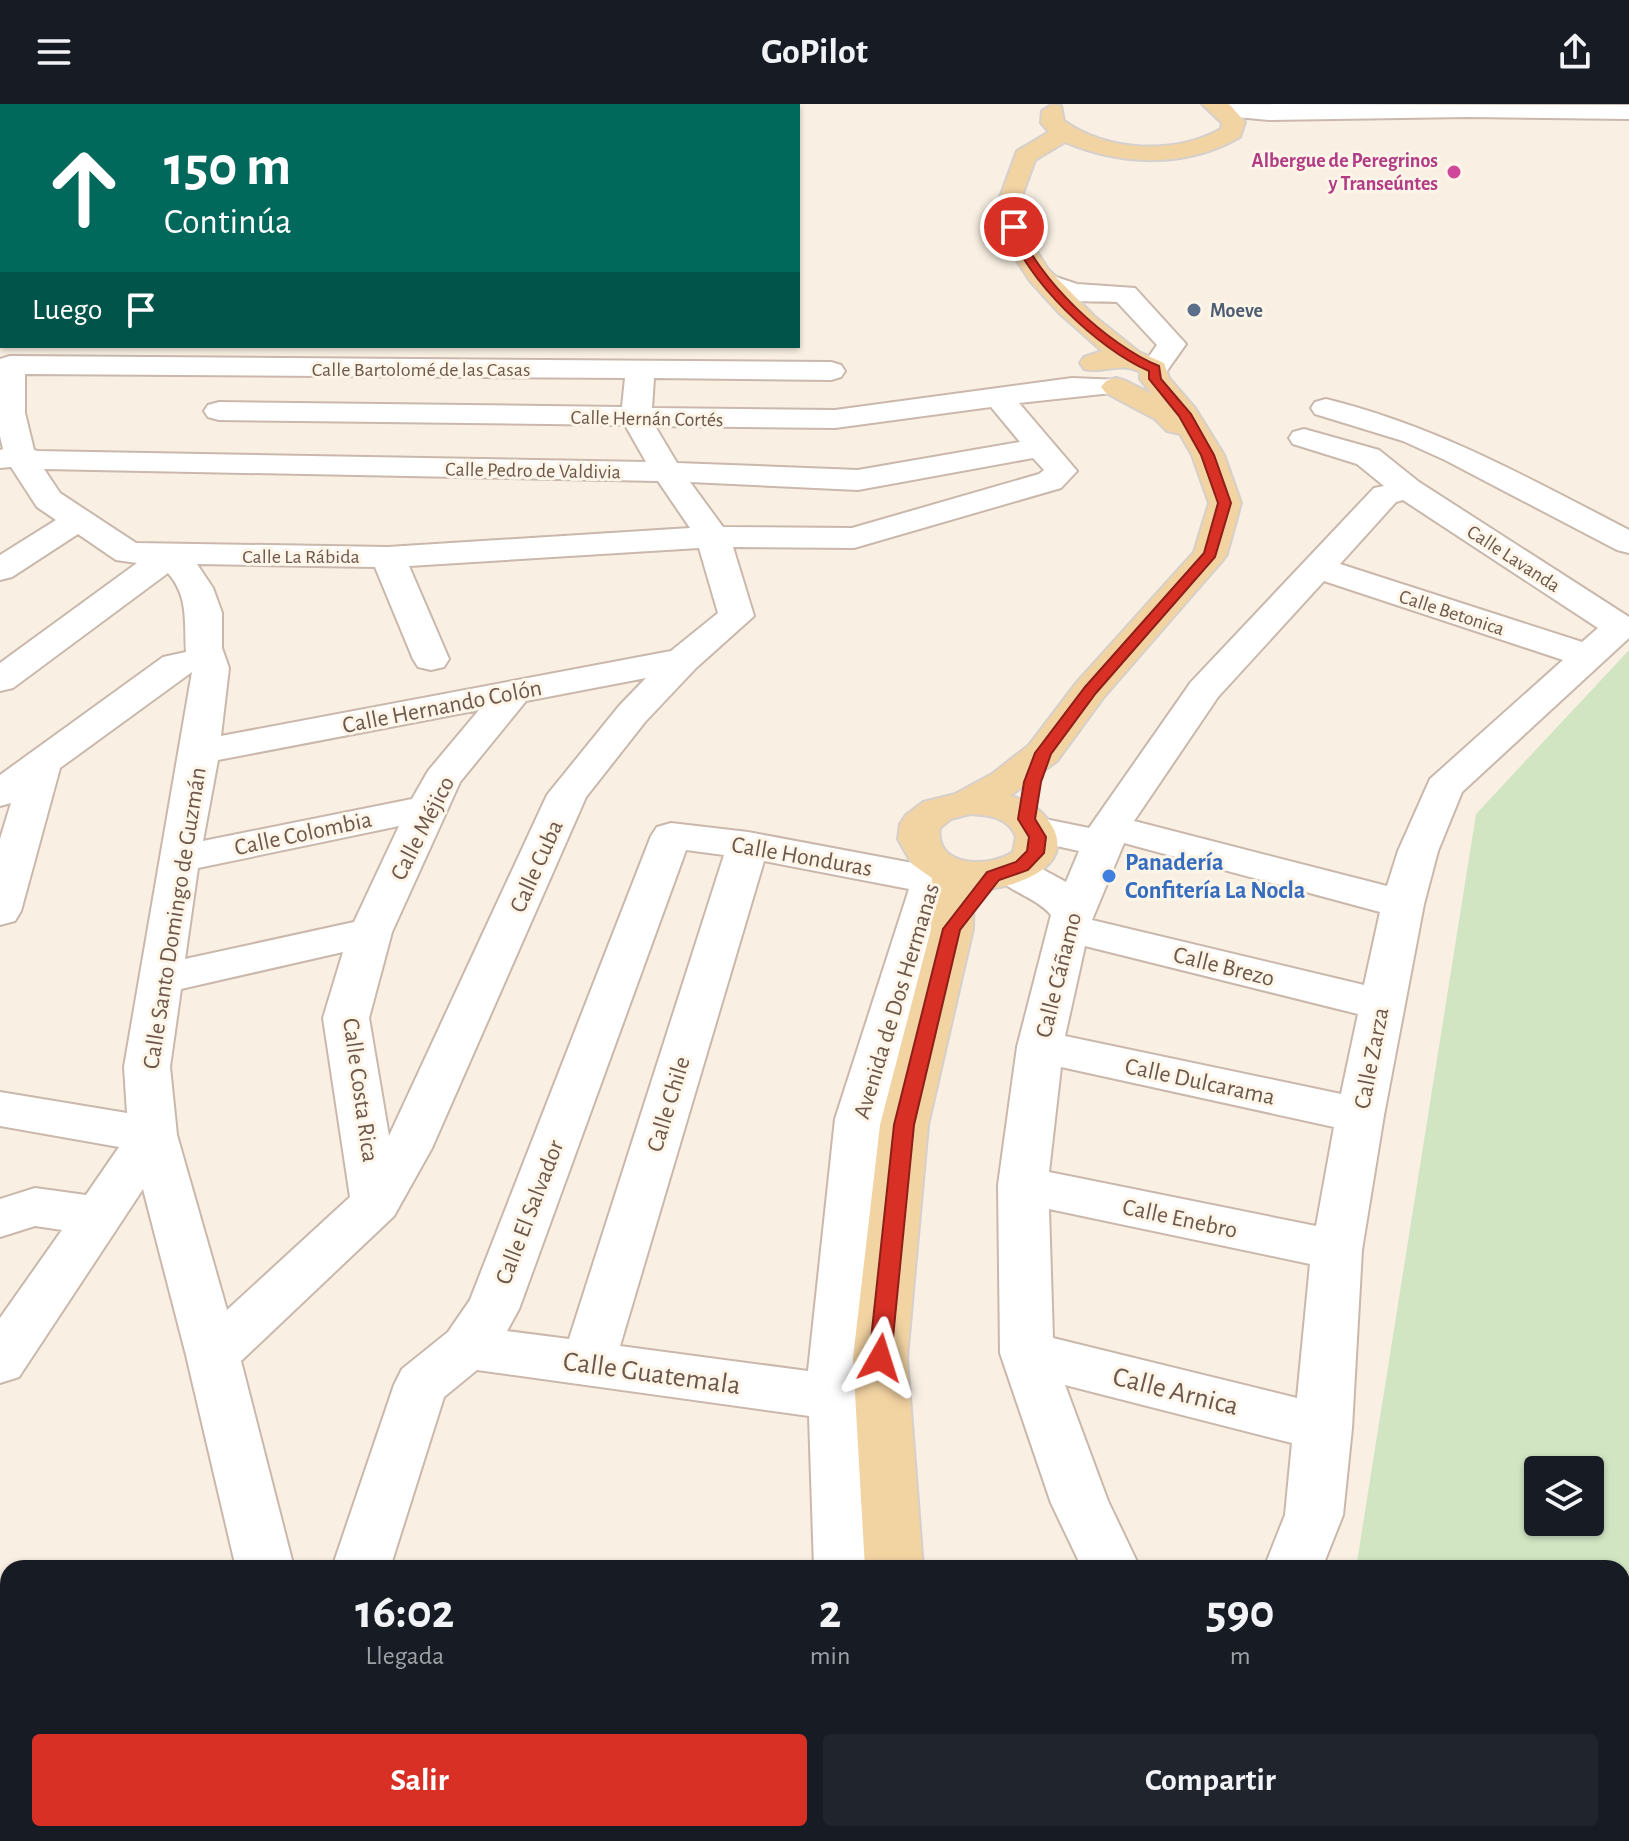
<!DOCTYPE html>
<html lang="es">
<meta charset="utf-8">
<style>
:root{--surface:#171b24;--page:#20242c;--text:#f1f3f6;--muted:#9ea1a6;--accent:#d93025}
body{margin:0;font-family:"Alegreya Sans",sans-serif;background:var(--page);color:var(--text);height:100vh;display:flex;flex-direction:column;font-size:30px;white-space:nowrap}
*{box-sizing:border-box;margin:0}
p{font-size:26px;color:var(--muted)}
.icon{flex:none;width:44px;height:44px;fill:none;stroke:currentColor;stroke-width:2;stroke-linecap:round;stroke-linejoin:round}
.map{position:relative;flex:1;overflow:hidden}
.side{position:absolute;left:0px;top:1456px;width:1630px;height:282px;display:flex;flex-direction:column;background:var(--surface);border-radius:24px 24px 0 0;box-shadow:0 2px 6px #0004}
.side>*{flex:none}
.top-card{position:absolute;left:0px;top:0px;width:800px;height:244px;box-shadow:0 2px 6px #0004;background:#00695c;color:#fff;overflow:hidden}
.controls{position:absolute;left:1524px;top:1352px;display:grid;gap:16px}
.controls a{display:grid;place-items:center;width:80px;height:80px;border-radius:8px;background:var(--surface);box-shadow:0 2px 6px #0004;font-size:40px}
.pin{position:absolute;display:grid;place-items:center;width:68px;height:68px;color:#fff;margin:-34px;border:4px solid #fff;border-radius:50%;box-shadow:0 2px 8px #0007}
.me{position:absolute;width:88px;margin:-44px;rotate:6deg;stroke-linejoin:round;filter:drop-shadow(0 0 6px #0008)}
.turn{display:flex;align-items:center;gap:28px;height:168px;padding:0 32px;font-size:36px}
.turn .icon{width:104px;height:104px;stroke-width:2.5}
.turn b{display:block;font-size:56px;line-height:68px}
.then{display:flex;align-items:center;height:76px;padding:0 32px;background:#0003;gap:16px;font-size:30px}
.eta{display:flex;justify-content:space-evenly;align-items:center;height:136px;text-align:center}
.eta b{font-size:48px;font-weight:600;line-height:56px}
.action{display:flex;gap:16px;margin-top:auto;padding:16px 32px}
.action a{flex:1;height:92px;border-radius:8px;background:var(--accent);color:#fff;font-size:32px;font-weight:600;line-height:92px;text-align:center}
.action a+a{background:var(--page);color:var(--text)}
header{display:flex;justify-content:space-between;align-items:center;height:104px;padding:0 32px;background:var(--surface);font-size:36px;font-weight:600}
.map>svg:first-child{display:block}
</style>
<header><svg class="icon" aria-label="menu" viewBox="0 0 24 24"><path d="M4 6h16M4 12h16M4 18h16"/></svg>GoPilot<svg class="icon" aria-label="share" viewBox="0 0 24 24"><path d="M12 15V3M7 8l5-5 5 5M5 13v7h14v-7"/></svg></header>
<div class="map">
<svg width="1629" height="1737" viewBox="0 0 1629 1737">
<rect width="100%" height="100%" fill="#f9f0e3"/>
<path fill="#d1e5c3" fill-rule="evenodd" d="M1629,546v1191h-527l-2,-7h522v-266h-266l120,-754zM1538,1366h52v52h-52z"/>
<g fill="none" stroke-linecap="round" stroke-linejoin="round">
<g stroke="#c9b8ab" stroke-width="4">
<path id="minor" d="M55,0h23l1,2h-23z
M1220,0l409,1v14l-161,-2 -199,3 -54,-5 -3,-5z
M2,20v14l-2,1v-14z
M0,102h2l-2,18z
M0,156h2v16h-2z
M1047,170l30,10 58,4 51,56 -22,31 -10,3 -10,-3 -4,-6 17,-24 -40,-43c-24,-1 -68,3 -83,-20l4,-6z
M0,203h2v16h-2z
M10,252l821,6 10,3 4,6 -4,6 -10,3 -177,-2 -2,30 183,2 237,-32 49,2 5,6 -5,6 -102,11 58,68 -16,17 -207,60 -121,-1 21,69 -58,52 -51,54 -59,75 -154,351 -38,68 -153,145 53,207h-58l-50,-213 -43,-166 -124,188 -19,6v-65l62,-88 -27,-4 -35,11v-38l35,-11 51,7 33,-48 -119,-21v-34l127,21 -3,-46 68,-395 -132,96 -39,143 -6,10 -15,4v-86l11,-36 -11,3v-31l163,-118 23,-5c-2,-30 3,-55 -18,-79l-155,115 -13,3v-28l137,-100 -21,-3 -38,-26 -66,43 -12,3v-25l56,-35 -19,-13 -26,-40 -11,1v-18l3,-1 -3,-13v-77zM25,270l600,4 -3,29 -403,-5 -11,3 -4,6 4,6 11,3 406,5 21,37 -608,-11 -4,-1 -9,-37zM991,303l29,35 -162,28 -181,-7 -22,-37 180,2zM1033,354l11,12 -5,4 -187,54 -129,-1 -33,-45 168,8zM44,365l614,12 32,47 -302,19 -252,-4 -76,-50zM699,444l19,65 -47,38 -450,85 8,-68 -7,-20v-35l-9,-25 -16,-24 178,3 38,92 5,8 13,3 13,-3 5,-8 -40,-93zM646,574l-27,28 -72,89 -158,341 -20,-118 23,-86 68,-150 66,-81zM479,606l-51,61 -16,28 -209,42 15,-81zM399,722l-45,96 -169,37 13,-91zM343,848l-20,66 27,179 -123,113 -50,-175 -7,-68 11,-78z
M1326,295c110,27 203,79 303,131v23l-12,-3 -172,-90 -42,-19 -88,-27 -4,-6 4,-6z
M1304,325l75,21 40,32 210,135v21l-167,154 -24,59 -14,53 -40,211 -22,135 -10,178 -9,87 -21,53h-58l21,-53 7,-72 -227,-58 43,116 32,67h-58l-31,-65 -51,-150 -2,-168 19,-138 34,-132c-16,-19 -45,-23 -59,-44l6,-9c26,-7 45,8 68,20l13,-31 -58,-13 -6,-9 6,-9 14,-3 54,11 102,-146 183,-194 10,-2 -27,-22 -64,-20 -4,-6 4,-6zM1403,396l195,128 -16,14 -242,-78 56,-62zM1324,477l239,79 -133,119 -32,72 -11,35 -253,-65 84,-124zM1124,739l256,69 -16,73 -272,-65zM1085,842l273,68 -17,80 -276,-58zM1061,963l273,60 -18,99 -267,-54zM1049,1105l261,55 -13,134 -244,-60z
M671,719l77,9 170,32 4,-7 15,-4 15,4 6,9 -75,253 -22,235 11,214h-58l-5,-152 -332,-46 -33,27 -54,171h-58l62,-183 8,-16 46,-37 22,-32 181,-464 6,-9zM686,746l38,5 -155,484 -62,-8 12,-22zM764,757l145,28 -74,230 -27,252 -188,-25z
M0,1485l8,3v60l-8,-3z
M105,1730h71l-3,7h-71z
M184,1730h70l3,7h-70z
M284,1730h69l-3,7h-69z
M376,1730h170l3,7h-170z
M849,1730h66l1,7h-66z"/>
</g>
<g stroke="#d6d0cd" stroke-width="4">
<path id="major" d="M1053,0l8,2 3,15c44,31 110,34 157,8l1,-6 -20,-19h27l16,18 -5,15c-53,31 -119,29 -175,5l-30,18 -16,44 13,40 16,25 46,47 45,36 25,11 5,15 26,30 29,47 17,48 -14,51 -5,7 -119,137 -46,63 -47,35c18,4 30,12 40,27 31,46 -44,68 -76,67l-1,39 -45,196 -21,233 16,210h-58l-12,-210 27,-233 51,-196 1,-51 -20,-14 -14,-25 2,-15 6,-9 17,-13 32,-8 37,-20 37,-29 48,-63 117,-130 15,-49 -17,-48 -12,-21 -13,-3 -12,-12 -49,-26 -5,-6 5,-6 10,-3 10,3 26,13 -12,-15v-7c-20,-11 -36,2 -56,-3l-4,-6 4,-6 18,-6 -44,-39 -28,-31 -24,-37 -10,-36 21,-57 32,-19 -8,-9 1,-12zM970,710c18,1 39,3 46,23l-3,15c-23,16 -79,16 -73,-24l11,-9z
M905,1730h66l2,7h-66z"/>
</g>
<use href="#minor" fill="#fff" fill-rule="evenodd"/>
<use href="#major" fill="#f2d3a2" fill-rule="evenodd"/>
</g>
<path fill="#d93025" stroke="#8d1f18" stroke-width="2" d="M1014,120l5,3c16,51 90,119 140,139l2,13 30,35 23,41 17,48 -16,54 -119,136 -45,61 -10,28 -6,37 11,18 -2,16 -16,17 -29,10 -39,50 -46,195 -23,233 -3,6 -8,3 -7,-3 -4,-6 25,-233 49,-196 44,-57 29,-10 11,-11 2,-14 -11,-18 6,-37 11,-29 50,-66 119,-134 14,-50 -17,-48 -22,-39 -30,-37v-8c-50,-21 -125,-92 -140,-144z"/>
<circle fill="#d1479c" stroke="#fdf5e8" stroke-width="3" cx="1454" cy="68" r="8"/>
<circle fill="#5c6f8a" stroke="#fdf5e8" stroke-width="3" cx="1194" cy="206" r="8"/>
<circle fill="#3f7fe0" stroke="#fdf5e8" stroke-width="3" cx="1109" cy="772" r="8"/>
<g text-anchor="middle" stroke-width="6" stroke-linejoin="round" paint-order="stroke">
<g font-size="20" font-weight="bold" fill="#b23c85" stroke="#fdf5e8" text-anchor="end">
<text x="1438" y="63">Albergue de Peregrinos<tspan x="1438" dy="23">y Transeúntes</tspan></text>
</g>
<g font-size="20" font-weight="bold" fill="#4e5e75" stroke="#fdf5e8" text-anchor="start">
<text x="1210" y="213">Moeve</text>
</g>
<g font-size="20" fill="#6e584c" stroke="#fdf5e8">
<text x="421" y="272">Calle Bartolomé de las Casas</text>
<text transform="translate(647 314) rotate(1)" y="7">Calle Hernán Cortés</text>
<text transform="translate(533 366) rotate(1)" y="7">Calle Pedro de Valdivia</text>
<text x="301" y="459">Calle La Rábida</text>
<text transform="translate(1514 454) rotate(33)" y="7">Calle Lavanda</text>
<text transform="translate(1452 508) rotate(18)" y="7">Calle Betonica</text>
</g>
<g font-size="24" fill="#6e584c" stroke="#fdf5e8">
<text transform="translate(442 602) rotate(-11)" y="8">Calle Hernando Colón</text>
<text transform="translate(422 724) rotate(-63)" y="8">Calle Méjico</text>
<text transform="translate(303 729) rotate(-12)" y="8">Calle Colombia</text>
<text transform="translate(802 752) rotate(10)" y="8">Calle Honduras</text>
<text transform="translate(536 762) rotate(-66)" y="8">Calle Cuba</text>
<text transform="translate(174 814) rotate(-81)" y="8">Calle Santo Domingo de Guzmán</text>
<text transform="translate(1224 862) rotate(14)" y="8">Calle Brezo</text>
<text transform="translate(1058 871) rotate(-76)" y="8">Calle Cáñamo</text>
<text transform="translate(896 897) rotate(-73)" y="8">Avenida de Dos Hermanas</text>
<text transform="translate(1371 954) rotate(-79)" y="8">Calle Zarza</text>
<text transform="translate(1200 977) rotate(12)" y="8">Calle Dulcarama</text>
<text transform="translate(361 986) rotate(82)" y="8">Calle Costa Rica</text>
<text transform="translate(668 1000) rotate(-73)" y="8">Calle Chile</text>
<text transform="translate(529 1108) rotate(-69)" y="8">Calle El Salvador</text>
<text transform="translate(1180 1114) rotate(12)" y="8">Calle Enebro</text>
</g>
<g font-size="24" font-weight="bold" fill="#366cbe" stroke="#fdf5e8" text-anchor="start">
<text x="1125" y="766">Panadería<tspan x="1125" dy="28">Confitería La Nocla</tspan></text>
</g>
<g font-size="28" fill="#6e584c" stroke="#fdf5e8">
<text transform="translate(652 1268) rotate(8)" y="10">Calle Guatemala</text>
<text transform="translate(1176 1286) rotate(14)" y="10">Calle Arnica</text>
</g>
</g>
</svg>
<div class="controls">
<a><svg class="icon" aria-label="layers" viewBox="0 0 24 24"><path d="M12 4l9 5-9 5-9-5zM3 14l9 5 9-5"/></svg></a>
</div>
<div class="pin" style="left:1014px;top:123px;background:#d93025"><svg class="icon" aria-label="arrive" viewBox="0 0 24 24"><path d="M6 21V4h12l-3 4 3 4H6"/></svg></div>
<svg class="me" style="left:880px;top:1254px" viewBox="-20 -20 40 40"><path d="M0-17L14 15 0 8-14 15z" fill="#d93025" stroke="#fff" stroke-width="4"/></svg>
<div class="top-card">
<div class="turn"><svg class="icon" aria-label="ahead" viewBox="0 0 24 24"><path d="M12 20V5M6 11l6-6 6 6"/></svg><div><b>150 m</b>Continúa</div></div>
<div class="then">Luego<svg class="icon" aria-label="arrive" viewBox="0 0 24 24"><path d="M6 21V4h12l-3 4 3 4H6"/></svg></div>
</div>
<section class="side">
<div class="eta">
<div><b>16:02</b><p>Llegada</p></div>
<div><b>2</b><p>min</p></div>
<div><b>590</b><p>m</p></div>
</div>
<div class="action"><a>Salir</a><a>Compartir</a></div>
</section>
</div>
